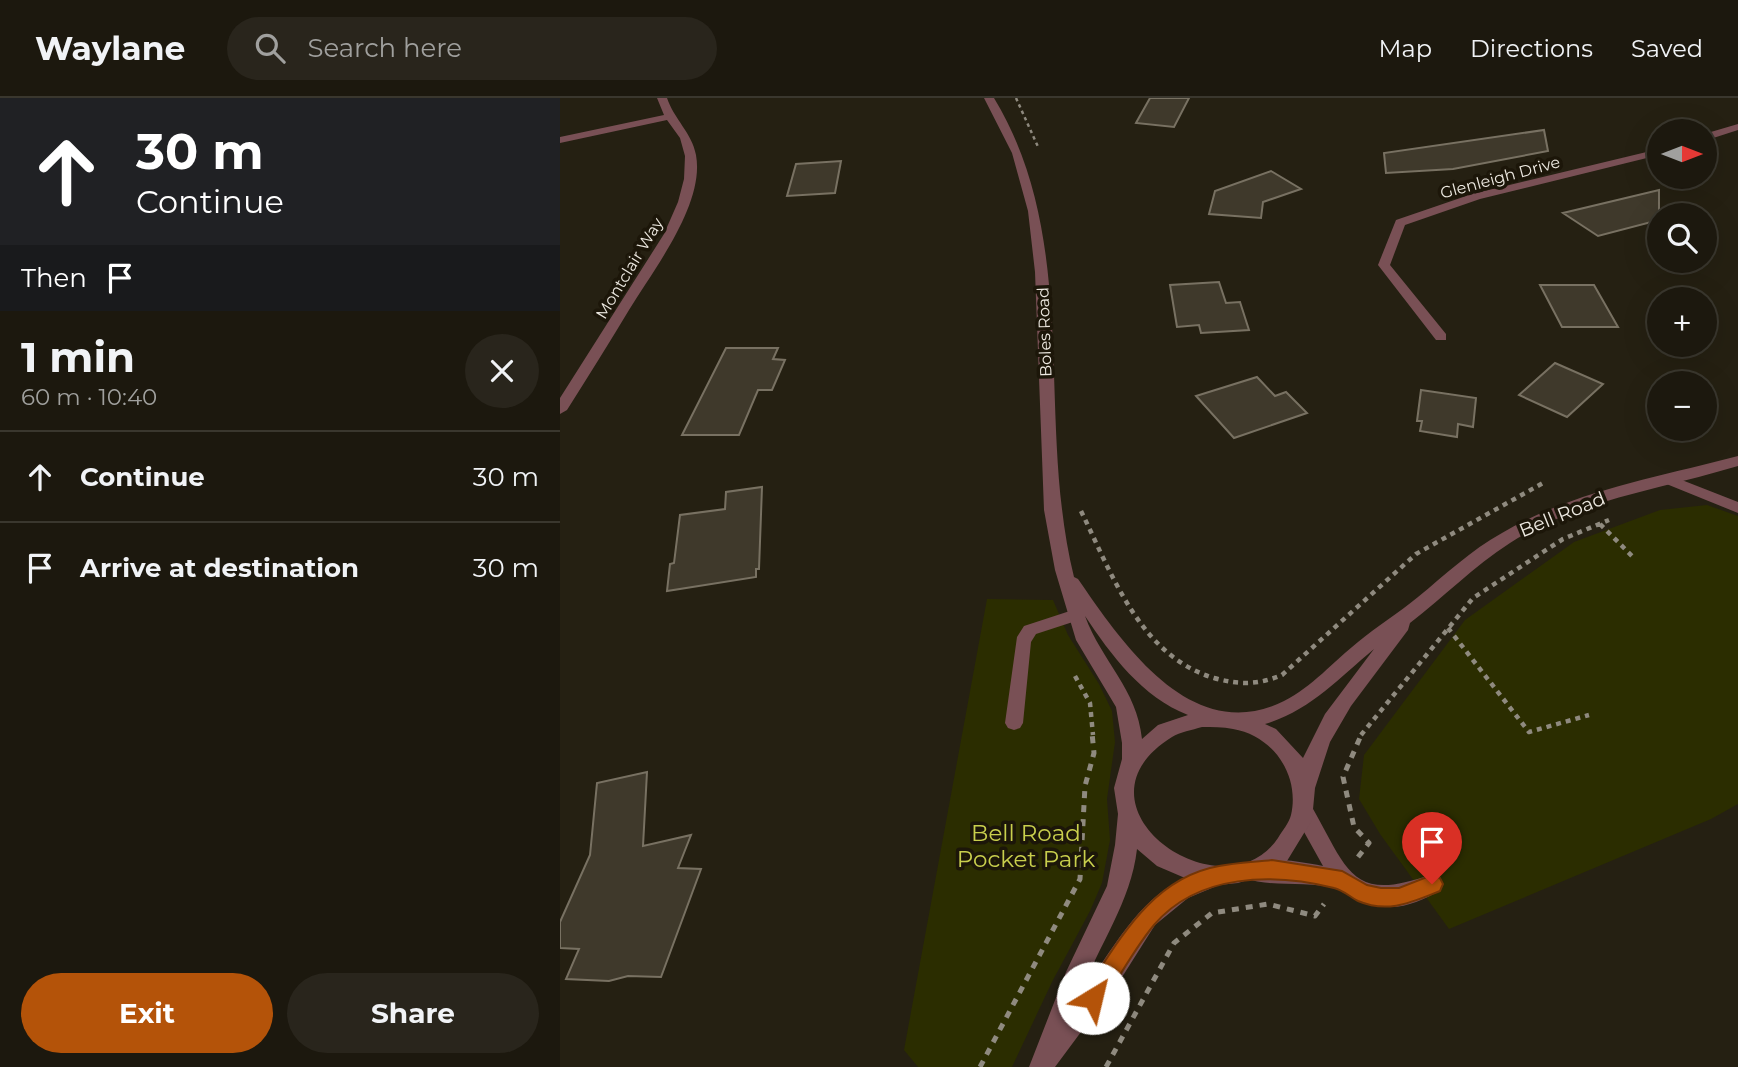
<!DOCTYPE html>
<meta charset="utf-8">
<style>
:root{--surface:#1c180e;--page:#29251c;--text:#f1f3f6;--muted:#a0a09e;--line:#3a372e;--accent:#b45309}
body{margin:0;font-family:Montserrat,sans-serif;background:var(--page);color:var(--text);height:100vh;display:flex;flex-direction:column;font-size:26px;white-space:nowrap}
*{box-sizing:border-box;margin:0}
p{font-size:23px;color:var(--muted)}
.icon{flex:none;width:38px;height:38px;fill:none;stroke:currentColor;stroke-width:2;stroke-linecap:round;stroke-linejoin:round}
.map{position:relative;flex:1;overflow:hidden}
.sheet{display:flex;flex-direction:column;background:var(--surface);width:560px}
.sheet>*{flex:none}
.banner{background:#202124;color:#fff;overflow:hidden}
.needle{width:46px;rotate:90deg}
.tools{position:absolute;left:1087px;top:21px;display:grid;gap:14px}
.tools a{display:grid;place-items:center;width:70px;height:70px;border-radius:50%;background:var(--surface);box-shadow:0 7px 28px #0002,0 0 0 2px var(--line);font-size:35px}
.pin{position:absolute;display:grid;place-items:center;width:60px;height:60px;color:#fff;margin:-72px -30px;border-radius:50% 50% 50% 0;rotate:-45deg;box-shadow:0 0 7px #0007}
.pin .icon{rotate:45deg}
.me{position:absolute;width:77px;margin:-38px;rotate:36deg;stroke-linejoin:round;filter:drop-shadow(0 0 5px #0008)}
.turn{display:flex;align-items:center;gap:24px;height:147px;padding:0 21px;font-size:32px}
.turn .icon{width:91px;height:91px;stroke-width:2.5}
.turn b{display:block;font-size:49px;line-height:60px}
.then{display:flex;align-items:center;height:66px;padding:0 21px;background:#0003;gap:14px;font-size:26px}
.round{display:grid;place-items:center;flex:none;width:74px;height:74px;border-radius:37px;background:var(--page)}
.summary{display:flex;align-items:center;justify-content:space-between;height:119px;padding:0 21px}
h1{font-size:42px;font-weight:700;line-height:52px}
.primary-button{display:flex;gap:14px;margin-top:auto;padding:14px 21px}
.primary-button a{flex:1;height:80px;border-radius:42px;background:var(--accent);color:#fff;font-size:28px;font-weight:700;line-height:80px;text-align:center}
.primary-button a+a{background:var(--page);color:var(--text)}
ul{padding:0;list-style:none}
li{display:flex;align-items:center;gap:21px;height:91px;padding:0 21px;border-top:2px solid var(--line)}
li div{flex:1}
li b{display:block;font-size:26px}
li em{font-style:normal}
header{display:flex;align-items:center;gap:42px;box-sizing:border-box;height:98px;padding:0 35px;background:var(--surface);border-bottom:2px solid var(--line)}
header strong{font-size:33px}
nav{display:flex;gap:38px;margin-inline-start:auto;font-size:24px}
.search{width:490px;height:63px;background:var(--page);display:flex;align-items:center;gap:18px;box-sizing:border-box;padding:0 24px;border-radius:38px;color:var(--muted);font-size:26px}
main{display:flex;flex:1;min-height:0}
.map>svg:first-child{display:block}
</style>
<header>
<strong>Waylane</strong>
<div class="search"><svg class="icon" aria-label="search" viewBox="0 0 24 24"><circle cx="10" cy="10" r="6"/><path d="M15 15l6 6"/></svg>Search here</div>
<nav><a>Map</a><a>Directions</a><a>Saved</a></nav>
</header>
<main>
<section class="sheet">
<div class="banner">
<div class="turn"><svg class="icon" aria-label="ahead" viewBox="0 0 24 24"><path d="M12 20V5M6 11l6-6 6 6"/></svg><div><b>30 m</b>Continue</div></div>
<div class="then">Then<svg class="icon" aria-label="arrive" viewBox="0 0 24 24"><path d="M6 21V4h12l-3 4 3 4H6"/></svg></div>
</div>
<div class="summary"><div><h1>1 min</h1><p>60 m · 10:40</p></div><a class="round"><svg class="icon" aria-label="close" viewBox="0 0 24 24"><path d="M6 6l12 12M18 6L6 18"/></svg></a></div>
<ul>
<li><svg class="icon" aria-label="ahead" viewBox="0 0 24 24"><path d="M12 20V5M6 11l6-6 6 6"/></svg><div><b>Continue</b></div><em>30 m</em></li>
<li><svg class="icon" aria-label="arrive" viewBox="0 0 24 24"><path d="M6 21V4h12l-3 4 3 4H6"/></svg><div><b>Arrive at destination</b></div><em>30 m</em></li>
</ul>
<div class="primary-button"><a>Exit</a><a>Share</a></div>
</section>
<div class="map">
<svg width="1178" height="969" viewBox="0 0 1178 969">
<rect width="100%" height="100%" fill="#252012"/>
<path fill="#2b2d00" d="M1147,407l31,11v288l-27,15 -262,110 -69,-95 -21,-35 5,-44 101,-135 109,-78 86,-32z
M427,501l66,1 15,35 31,49 13,27 3,31 -8,57 3,41 -8,43 -12,28 -38,71 -40,85h-94l-14,-17z"/>
<path fill="#3f392b" stroke="#787162" stroke-width="2" d="M590,0h39l-15,29 -38,-4z
M984,32l4,21 -95,18 -67,4 -2,-20z
M281,63l-6,32 -48,3 9,-32z
M711,73l30,18 -38,13 -2,16 -52,-4 6,-23z
M1099,92v30l-61,16 -35,-23z
M659,184l7,21 14,-1 9,28 -48,3 -2,-8 -22,2 -7,-42z
M980,187h54l24,42h-56z
M166,250h52l-5,11 12,1 -13,30h-14l-19,45h-57z
M995,265l48,21 -36,33 -48,-22z
M697,279l18,19 11,-4 21,21 -73,25 -38,-42z
M861,292l55,8 -3,29 -15,-3 -1,13 -37,-6 2,-10h-5z
M202,389l-3,82h-3v8l-89,14 3,-27 4,-1 6,-48 45,-6 1,-17z
M87,674l-4,74 48,-11 -13,33 23,1 -40,108 -33,-1 -19,5 -43,-2 13,-30 -19,-1v-26l30,-67 7,-72z"/>
<g fill="none" stroke-linecap="round" stroke-linejoin="round">
<path stroke="#8f8a7f" stroke-width="2.5" stroke-dasharray="3.5 3.5" stroke-linecap="butt" d="M456,0l23,51"/>
<path stroke="#8f8a7f" stroke-width="4.5" stroke-dasharray="5 5" stroke-linecap="butt" d="M521,413c31,63 59,145 133,167 25,7 44,7 68,-3l134,-121 127,-71
M1040,426l32,32
M888,530l81,104 60,-17
M515,578l15,27 3,32
M801,637l112,-137 90,-59 46,-19"/>
<path stroke="#8f8a7f" stroke-width="5" stroke-dasharray="7 7" stroke-linecap="butt" d="M798,759l11,-14 -15,-16 -11,-50 19,-44
M420,969l100,-188 5,-93 9,-33 -2,-20
M546,969l68,-124 38,-30 56,-9 47,12 9,-12"/>
<path fill="#795055" fill-rule="evenodd" d="M1109,377l69,27v11l-74,-30 -2,-3 2,-3z
M516,511l6,2 2,4 -2,4 -46,15 -5,8 -8,81 -3,5 -6,2 -6,-2 -3,-5 12,-86 7,-11z"/>
<path fill="#795055" fill-rule="evenodd" d="M97,0h10c7,21 25,35 29,57 9,49 -42,114 -67,155 -20,33 -41,67 -62,100l-7,4v-16l104,-164 14,-32 6,-23 1,-23 -5,-18 -13,-18 -107,23v-6l104,-22z
M1178,26v6l-34,11v-7z
M1099,51v6l-179,44 -75,26 -15,40 56,69v6h-10l-58,-75 18,-45 76,-26z
M745,707l7,2c36,63 39,97 120,67l8,3 3,7 -3,7c-16,8 -34,17 -52,16 -20,0 -34,-12 -52,-18 -29,-9 -65,-1 -92,-11l-3,-7 3,-7c23,-9 55,-2 79,2l-29,-52 4,-7z"/>
<path fill="#795055" fill-rule="evenodd" d="M424,0h10c88,145 41,321 80,479l4,2c45,65 114,168 206,122 28,-14 50,-40 74,-59 19,-16 41,-29 60,-45 27,-22 53,-47 84,-64 71,-42 157,-56 236,-77v10c-76,23 -160,34 -228,77 -36,23 -66,54 -100,80l-2,7 -57,76 -21,36 -15,46 -3,32 -25,41 -23,14 -26,8 -19,2 -31,13 -33,27 -31,49 -69,93h-26l37,-95 41,-86 8,-41 3,-31 -4,-26 8,-29v-16l-6,-36 -40,-67 -21,-70 -11,-60 -9,-238 -7,-61 -16,-58zM525,518c26,39 57,81 103,99l-30,10 -16,14c-5,-50 -40,-77 -57,-123zM814,551l-49,65 -22,44 -27,-29 -11,-5c46,-14 73,-45 109,-75zM642,629c10,0 21,0 31,2 41,7 67,47 58,86 -2,8 -9,16 -13,23 -55,81 -217,-32 -106,-101 8,-5 20,-7 30,-10zM577,751l20,17 28,12c-49,22 -73,74 -104,115 18,-49 50,-91 56,-144z"/>
</g>
<path fill="#b45309" stroke="#753606" stroke-width="2" d="M712,762l70,11 25,14 14,3h18l33,-13 8,3 3,6 -3,7c-28,11 -52,23 -82,10 -8,-4 -15,-11 -24,-13 -60,-15 -136,-15 -180,37 -20,24 -36,54 -53,81l-8,3 -7,-3 -4,-8 4,-8c34,-51 66,-112 133,-124 17,-3 36,-4 53,-6z"/>
<g text-anchor="middle" stroke-width="7" stroke-linejoin="round" paint-order="stroke">
<g font-size="16" fill="#ede9e1" stroke="#1c1609">
<text transform="translate(940 79) rotate(-15)" y="6">Glenleigh Drive</text>
<text transform="translate(69 170) rotate(-59)" y="6">Montclair Way</text>
<text transform="translate(484 234) rotate(-92)" y="6">Boles Road</text>
</g>
<g font-size="19" fill="#ede9e1" stroke="#1c1609">
<text transform="translate(1002 416) rotate(-22)" y="7">Bell Road</text>
</g>
<g font-size="23" fill="#c9cf4d" stroke="#1c1609">
<text x="466" y="743">Bell Road<tspan x="466" dy="26">Pocket Park</tspan></text>
</g>
</g>
</svg>
<div class="tools">
<a><svg class="needle" viewBox="-14 -14 28 28"><path d="M0-13l5 13h-10z" fill="#e53935"/><path d="M0 13l5-13h-10z" fill="#a0a09e"/></svg></a>
<a><svg class="icon" aria-label="search" viewBox="0 0 24 24"><circle cx="10" cy="10" r="6"/><path d="M15 15l6 6"/></svg></a>
<a>+</a>
<a>−</a>
</div>
<div class="pin" style="left:872px;top:786px;background:#d93025"><svg class="icon" aria-label="arrive" viewBox="0 0 24 24"><path d="M6 21V4h12l-3 4 3 4H6"/></svg></div>
<svg class="me" style="left:533px;top:900px" viewBox="-20 -20 40 40"><circle r="19" fill="#fff"/><path d="M0-13L10 11 0 6-10 11z" fill="#b45309"/></svg>
</div>
</main>
